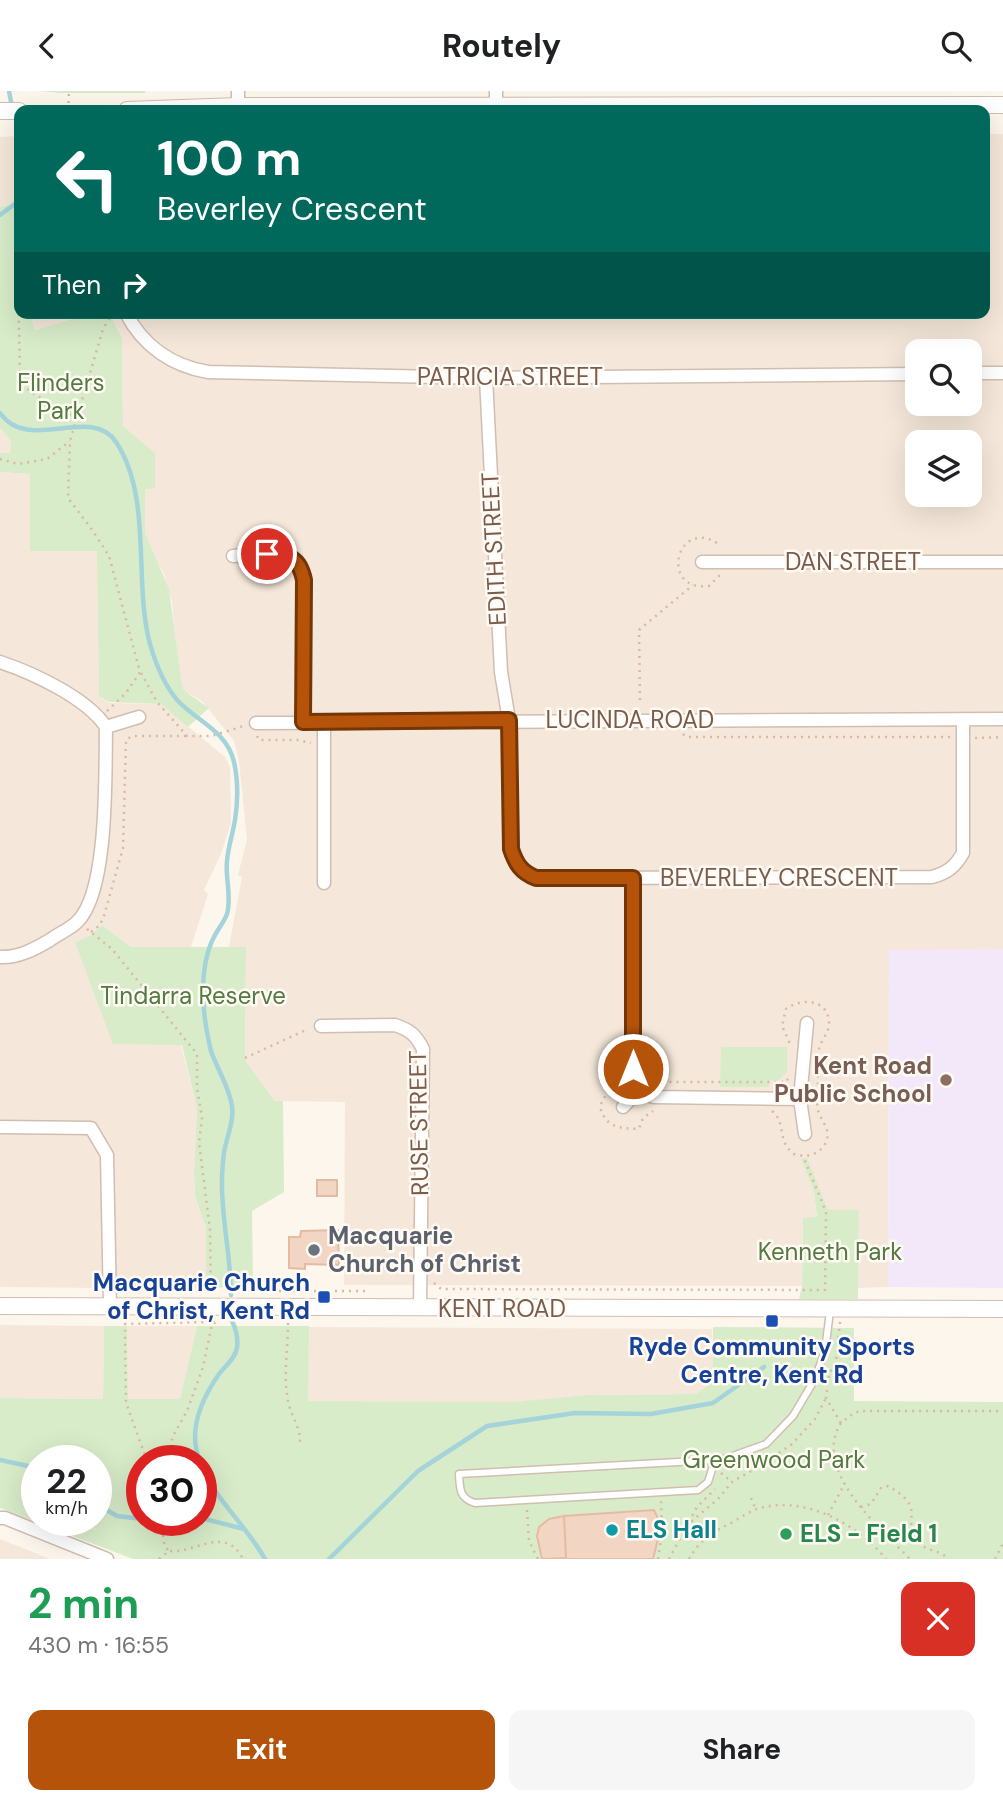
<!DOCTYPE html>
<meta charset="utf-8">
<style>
:root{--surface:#fff;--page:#f6f6f6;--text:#202124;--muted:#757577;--accent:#b45309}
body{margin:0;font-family:"DM Sans",sans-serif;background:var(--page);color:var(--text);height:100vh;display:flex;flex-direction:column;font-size:26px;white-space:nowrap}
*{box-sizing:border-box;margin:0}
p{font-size:23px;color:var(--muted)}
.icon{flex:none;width:38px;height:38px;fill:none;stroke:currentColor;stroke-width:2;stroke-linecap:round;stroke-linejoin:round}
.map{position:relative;height:1468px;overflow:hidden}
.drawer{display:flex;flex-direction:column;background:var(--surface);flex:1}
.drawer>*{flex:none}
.banner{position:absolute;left:14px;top:14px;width:976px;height:214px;border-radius:14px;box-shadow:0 7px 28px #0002;background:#00695c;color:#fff;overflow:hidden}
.fabs{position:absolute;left:905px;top:248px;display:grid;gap:14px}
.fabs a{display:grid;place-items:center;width:77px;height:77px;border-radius:14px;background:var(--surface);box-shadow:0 7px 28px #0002;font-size:35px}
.speed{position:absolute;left:21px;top:1354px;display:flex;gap:14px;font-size:35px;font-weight:700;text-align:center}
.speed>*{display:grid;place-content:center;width:91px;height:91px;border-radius:50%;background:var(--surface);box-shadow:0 7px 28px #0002;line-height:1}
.speed small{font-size:18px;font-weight:400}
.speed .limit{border:10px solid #d22;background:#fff;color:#111}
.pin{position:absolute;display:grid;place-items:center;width:60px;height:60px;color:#fff;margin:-30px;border:4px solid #fff;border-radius:50%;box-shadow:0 2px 7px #0007}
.me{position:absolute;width:77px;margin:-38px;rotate:0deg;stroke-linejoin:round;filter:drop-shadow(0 0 5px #0008)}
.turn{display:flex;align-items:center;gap:24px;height:147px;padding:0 28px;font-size:32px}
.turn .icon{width:91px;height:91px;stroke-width:2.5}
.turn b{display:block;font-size:49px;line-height:60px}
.then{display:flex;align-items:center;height:66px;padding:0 28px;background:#0003;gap:14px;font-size:26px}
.round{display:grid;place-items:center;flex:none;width:74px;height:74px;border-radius:14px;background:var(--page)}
.overview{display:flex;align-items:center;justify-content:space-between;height:119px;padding:0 28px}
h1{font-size:42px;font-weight:700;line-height:52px;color:#1e9e55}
.primary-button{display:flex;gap:14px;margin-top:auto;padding:14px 28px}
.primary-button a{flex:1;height:80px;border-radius:14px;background:var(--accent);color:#fff;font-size:28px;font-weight:700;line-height:80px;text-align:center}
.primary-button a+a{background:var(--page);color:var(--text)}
header{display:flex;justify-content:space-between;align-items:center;height:91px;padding:0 28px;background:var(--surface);font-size:32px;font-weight:700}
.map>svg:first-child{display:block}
</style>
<header><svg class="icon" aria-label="back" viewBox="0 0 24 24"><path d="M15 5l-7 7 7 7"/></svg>Routely<svg class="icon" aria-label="search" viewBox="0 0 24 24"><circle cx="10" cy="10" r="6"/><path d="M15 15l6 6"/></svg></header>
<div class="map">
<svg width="1003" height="1468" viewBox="0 0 1003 1468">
<rect width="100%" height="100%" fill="#fdf6ec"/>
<path fill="#f5e8da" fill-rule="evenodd" d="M985,43h18v815l-114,2 -1,336 -30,1 1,-77 -31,-1 -27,-51 13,33 3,26 -14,1 -1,67 -458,-1 1,-183 -70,-1 -30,-41 1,-113h-17l13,-70 -4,-2 9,-36 -8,-77 -5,-21 -32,-40 -16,-9 -4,-6 -4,-16 -6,-69 -9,-29 -11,-17 -7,-22v-45l-22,-62 -1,-88 -13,-25h876zM917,261h53v52h-53zM917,352h53v52h-53z
M16,45l3,7v53l-8,8 -11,3v-70z
M30,222h62l-57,17z
M0,337l11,13 -1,12h-10z
M0,381l30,2 68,76 1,146 10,7 52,1 64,53 5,10 1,56 -10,31 -17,36 4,4 -17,53h-60l-29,-22 -11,11 -16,6 106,103 16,64 -3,65 1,22 11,32v61l-206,-2z
M0,1234l104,1 -1,73 -103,-1z
M127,1235h70l-17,74 -52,-1z
M308,1236l404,2v53l-16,12 -111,1 -78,8 -199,-2z
M0,1448l50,20h-50z"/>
<path fill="#f3e8fa" d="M1003,858v339l-115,-1 1,-337z"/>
<path fill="#d8ecc9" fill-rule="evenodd" d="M39,0h106v2h-85z
M19,105v117h11l5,17 57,-17h17l13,25 1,88 32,27v35l-10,1v44l24,56 13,97 4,6 23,16 -21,19 -27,-23 -52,-2 -10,-6 -2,-145h-67v-77l-30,-2v-19h10l1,-12 -11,-13v-221l11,-3z
M102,834l29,22h115l-1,113 30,41h8l1,91 -32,19 1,73 -47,5v-61l-11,-32 -1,-22 3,-65 -15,-64 -69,-1 -38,-102 17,-7z
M721,956h66v25l-8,8h-10v7h-49z
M807,1067l21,52h31l-1,89h-59l3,-13 1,-68 14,-1 -3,-25 -13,-33z
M104,1235h23l1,73h52l17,-73h112l-1,75 206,1 71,-7 111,-1 16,-12 1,-55 141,1v73l149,1v157h-870l-133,-51v-110l103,1zM37,1370h59v60h-59zM142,1370h59v60h-59z"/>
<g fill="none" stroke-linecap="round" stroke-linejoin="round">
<path stroke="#a5d3da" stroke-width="4.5" d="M9,0l3,16
M15,25l4,13
M0,124l19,-14
M0,322c28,41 91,-9 116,29 37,56 17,139 34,202 6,21 14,41 28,57 20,21 49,30 56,61 4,18 4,39 1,58 -2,13 -7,27 -8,41 -2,17 5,36 0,53 -3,8 -9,15 -13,23 -9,17 -11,37 -11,56 0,18 4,41 8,58 6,18 18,35 21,55 2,16 -5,30 -8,46 -1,9 -2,18 -2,27 -1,39 9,77 9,116
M0,1369l37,8
M200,1370c-13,-30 1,-61 19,-87 6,-8 16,-15 18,-26 1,-8 -1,-19 -5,-27
M201,1374c15,36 45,60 64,94
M96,1413l21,12 25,3
M201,1427l43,11
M329,1468l89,-88 69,-45 88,-13 76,1 62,-11 51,-36"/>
</g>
<path fill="#f3d5c3" stroke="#e6bba3" stroke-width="2" d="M317,1089h20v16h-20z
M338,1139l1,35 -34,-1v5l-16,-1v-31h11l1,-6z
M654,1419l5,11 -1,18 -5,20h-87l-2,-43z
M564,1425l2,42 -24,1 -5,-23 2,-9 10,-8z"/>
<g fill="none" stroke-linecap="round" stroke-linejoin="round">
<g stroke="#d1beb0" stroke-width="9">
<path id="service" d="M715,1369l-7,22 -10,8 -223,13c-16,-5 -15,-14 -16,-29l256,-14 9,-1 42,-15 27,-28 22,-37 10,-28 5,-40"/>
</g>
<g stroke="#d1beb0" stroke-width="15">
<path id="minor" d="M238,15v-15
M496,15v-15
M126,222c17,33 46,53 82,59l278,6 431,-4
M970,282h33
M486,287l15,294 8,48 2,129c5,15 10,23 25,29l396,-1c15,-4 23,-10 31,-24v-134
M233,465c27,-2 64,-11 71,24l-1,142
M702,471h301
M0,571c33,11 87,36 106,65
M256,632l747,-4
M106,636l33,-10
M633,787v198c2,13 9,18 21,21l146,2
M324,792v-161
M0,866c18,1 35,-8 50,-17 8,-6 20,-11 27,-18 32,-30 28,-151 29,-195
M321,935l74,-1c15,5 21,10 28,24l-3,259
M623,1016l16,-17
M0,1036l91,1 16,27 3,152
M805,1043l-5,-35 7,-76
M0,1427h5l102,41"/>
</g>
<g stroke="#d1beb0" stroke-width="18">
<path id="tertiary" d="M127,19l111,-4 765,-1
M0,20h19
M0,1215l1003,3"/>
</g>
<path stroke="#d9b8a5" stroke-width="2.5" stroke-dasharray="2 5" stroke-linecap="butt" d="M68,19l1,-19
M19,132l-2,7 3,145 9,16 48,28
M0,368l18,5 29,-5 23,-18
M717,452c-41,-25 -58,49 -8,43l10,-10h5
M141,582l16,29 30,34h24l33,-10
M640,609l-1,-70 54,-45
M107,620l19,-18 14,-21 -31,-116 -16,-25 -25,-33 2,-57 33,-112 6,-10 6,-4
M683,643l4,3h265
M257,645l2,4h39l13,3
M975,647l28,-1
M87,838l25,20 85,105v34l5,30 -3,25 11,86 1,63
M91,841l9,-7 4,-9 19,-68 3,-108 6,-4h55
M245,967l63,-29
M647,980l4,8 7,3h129l1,-5
M619,981c-3,14 -15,21 -19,35 6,21 19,21 39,22l4,-11 10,-7
M772,1020c15,12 4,30 22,43 12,4 26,1 32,-12 5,-12 -3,-18 -7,-29 -3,-6 -1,-15 -1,-21 0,-14 -1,-30 1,-43 2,-9 10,-16 10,-25 0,-25 -27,-27 -43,-15l-4,17 9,20
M434,1192l7,6 384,1 1,-78 -23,-56
M265,1200h105
M840,1231l-4,39 -7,14 -3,23 15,25 13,-10 7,-2h142
M288,1232c0,25 -5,53 0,78 3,15 13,27 12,42
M841,1332c-30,47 39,105 69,136
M147,1370l-21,-58 -1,-79 82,-2
M167,1370l6,-25 14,-25 16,-44 9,-43 4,-2
M721,1382l11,9
M751,1407l5,12
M861,1416l10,-3 10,-16 7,-2c40,23 13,30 29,54 7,12 22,9 32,19
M527,1419l2,31 9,18
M828,1424l17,-32
M164,1430c-1,11 -3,22 5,30
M686,1435l32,-27 14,-17 31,-18 29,-20 23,-25 11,-21
M159,1468l10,-8c26,3 56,-27 74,8
M658,1468l4,-27 -1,-32
M669,1468l28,-52 18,-18
M689,1468c12,-21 24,-27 44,-37 8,-5 16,-10 24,-13 46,-15 101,15 129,50
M995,1468l8,-16"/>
<use href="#service" stroke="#fff" stroke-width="6"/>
<use href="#minor" stroke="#fff" stroke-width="12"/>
<use href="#tertiary" stroke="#fff" stroke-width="16"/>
</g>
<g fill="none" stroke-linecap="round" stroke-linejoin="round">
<g stroke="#753606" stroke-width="18">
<path id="route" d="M267,463c22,2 32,2 37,26l-1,142 206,-2 2,129c5,15 10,23 25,29h97v191"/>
</g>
<use href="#route" stroke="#b45309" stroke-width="12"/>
</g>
<circle fill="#8d6e63" stroke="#fffaf3" stroke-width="2.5" cx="946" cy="989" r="7"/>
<circle fill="#6b7280" stroke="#fffaf3" stroke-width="2.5" cx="314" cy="1159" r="7"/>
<g fill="#1a4fb4" stroke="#fffaf3" stroke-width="2.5">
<rect x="317" y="1199" width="14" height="14" rx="3.5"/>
<rect x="765" y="1223" width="14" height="14" rx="3.5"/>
</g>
<circle fill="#0f9aa8" stroke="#fffaf3" stroke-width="2.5" cx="612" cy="1439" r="7"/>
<circle fill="#2e9e5b" stroke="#fffaf3" stroke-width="2.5" cx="786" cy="1443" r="7"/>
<g text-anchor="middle" stroke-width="5" stroke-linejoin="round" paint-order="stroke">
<g font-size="24" fill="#7a5c4d" stroke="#fffaf3">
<text x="510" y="294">PATRICIA STREET</text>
<text transform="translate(494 458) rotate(-93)" y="8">EDITH STREET</text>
<text x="853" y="479">DAN STREET</text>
<text x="630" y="637">LUCINDA ROAD</text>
<text x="779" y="795">BEVERLEY CRESCENT</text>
<text transform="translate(419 1032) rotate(-91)" y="8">RUSE STREET</text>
<text x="502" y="1226">KENT ROAD</text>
</g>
<g font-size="24" fill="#537a41" stroke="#fffaf3">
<text x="61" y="300">Flinders<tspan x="61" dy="28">Park</tspan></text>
<text x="193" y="913">Tindarra Reserve</text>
<text x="830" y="1169">Kenneth Park</text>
<text x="774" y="1377">Greenwood Park</text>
</g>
<g font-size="24" font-weight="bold" fill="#785e54" stroke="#fffaf3" text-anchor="end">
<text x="932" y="983">Kent Road<tspan x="932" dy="28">Public School</tspan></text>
</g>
<g font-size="24" font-weight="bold" fill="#5b616d" stroke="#fffaf3" text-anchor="start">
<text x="328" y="1153">Macquarie<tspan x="328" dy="28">Church of Christ</tspan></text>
</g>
<g font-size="24" font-weight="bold" fill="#164399" stroke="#fffaf3" text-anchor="end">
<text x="310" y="1200">Macquarie Church<tspan x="310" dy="28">of Christ, Kent Rd</tspan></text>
<text x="772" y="1264" text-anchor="middle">Ryde Community Sports<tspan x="772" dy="28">Centre, Kent Rd</tspan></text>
</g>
<g font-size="24" font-weight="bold" fill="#0d838f" stroke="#fffaf3" text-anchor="start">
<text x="626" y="1447">ELS Hall</text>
</g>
<g font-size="24" font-weight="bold" fill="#27864d" stroke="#fffaf3" text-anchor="start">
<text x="800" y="1451">ELS - Field 1</text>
</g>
</g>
</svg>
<div class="fabs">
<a><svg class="icon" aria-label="search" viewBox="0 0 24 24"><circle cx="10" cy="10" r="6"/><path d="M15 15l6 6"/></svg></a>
<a><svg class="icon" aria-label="layers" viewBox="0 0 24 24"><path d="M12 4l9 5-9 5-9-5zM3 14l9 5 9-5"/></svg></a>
</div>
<div class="speed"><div>22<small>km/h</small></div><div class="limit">30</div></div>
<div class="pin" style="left:267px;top:463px;background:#d93025"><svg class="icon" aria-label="arrive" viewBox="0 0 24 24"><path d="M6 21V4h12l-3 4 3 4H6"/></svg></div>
<svg class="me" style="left:633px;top:978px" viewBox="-20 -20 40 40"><circle r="17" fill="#b45309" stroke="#fff" stroke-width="3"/><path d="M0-11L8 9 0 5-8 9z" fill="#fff"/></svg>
<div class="banner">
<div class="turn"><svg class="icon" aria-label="left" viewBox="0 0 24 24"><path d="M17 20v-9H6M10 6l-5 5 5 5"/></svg><div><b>100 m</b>Beverley Crescent</div></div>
<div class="then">Then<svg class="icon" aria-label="right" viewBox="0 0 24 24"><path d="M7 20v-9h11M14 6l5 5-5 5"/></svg></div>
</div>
</div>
<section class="drawer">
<div class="overview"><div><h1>2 min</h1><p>430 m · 16:55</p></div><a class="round" style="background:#d93025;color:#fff"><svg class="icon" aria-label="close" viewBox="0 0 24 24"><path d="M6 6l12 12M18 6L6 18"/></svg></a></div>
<div class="primary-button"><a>Exit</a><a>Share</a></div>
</section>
